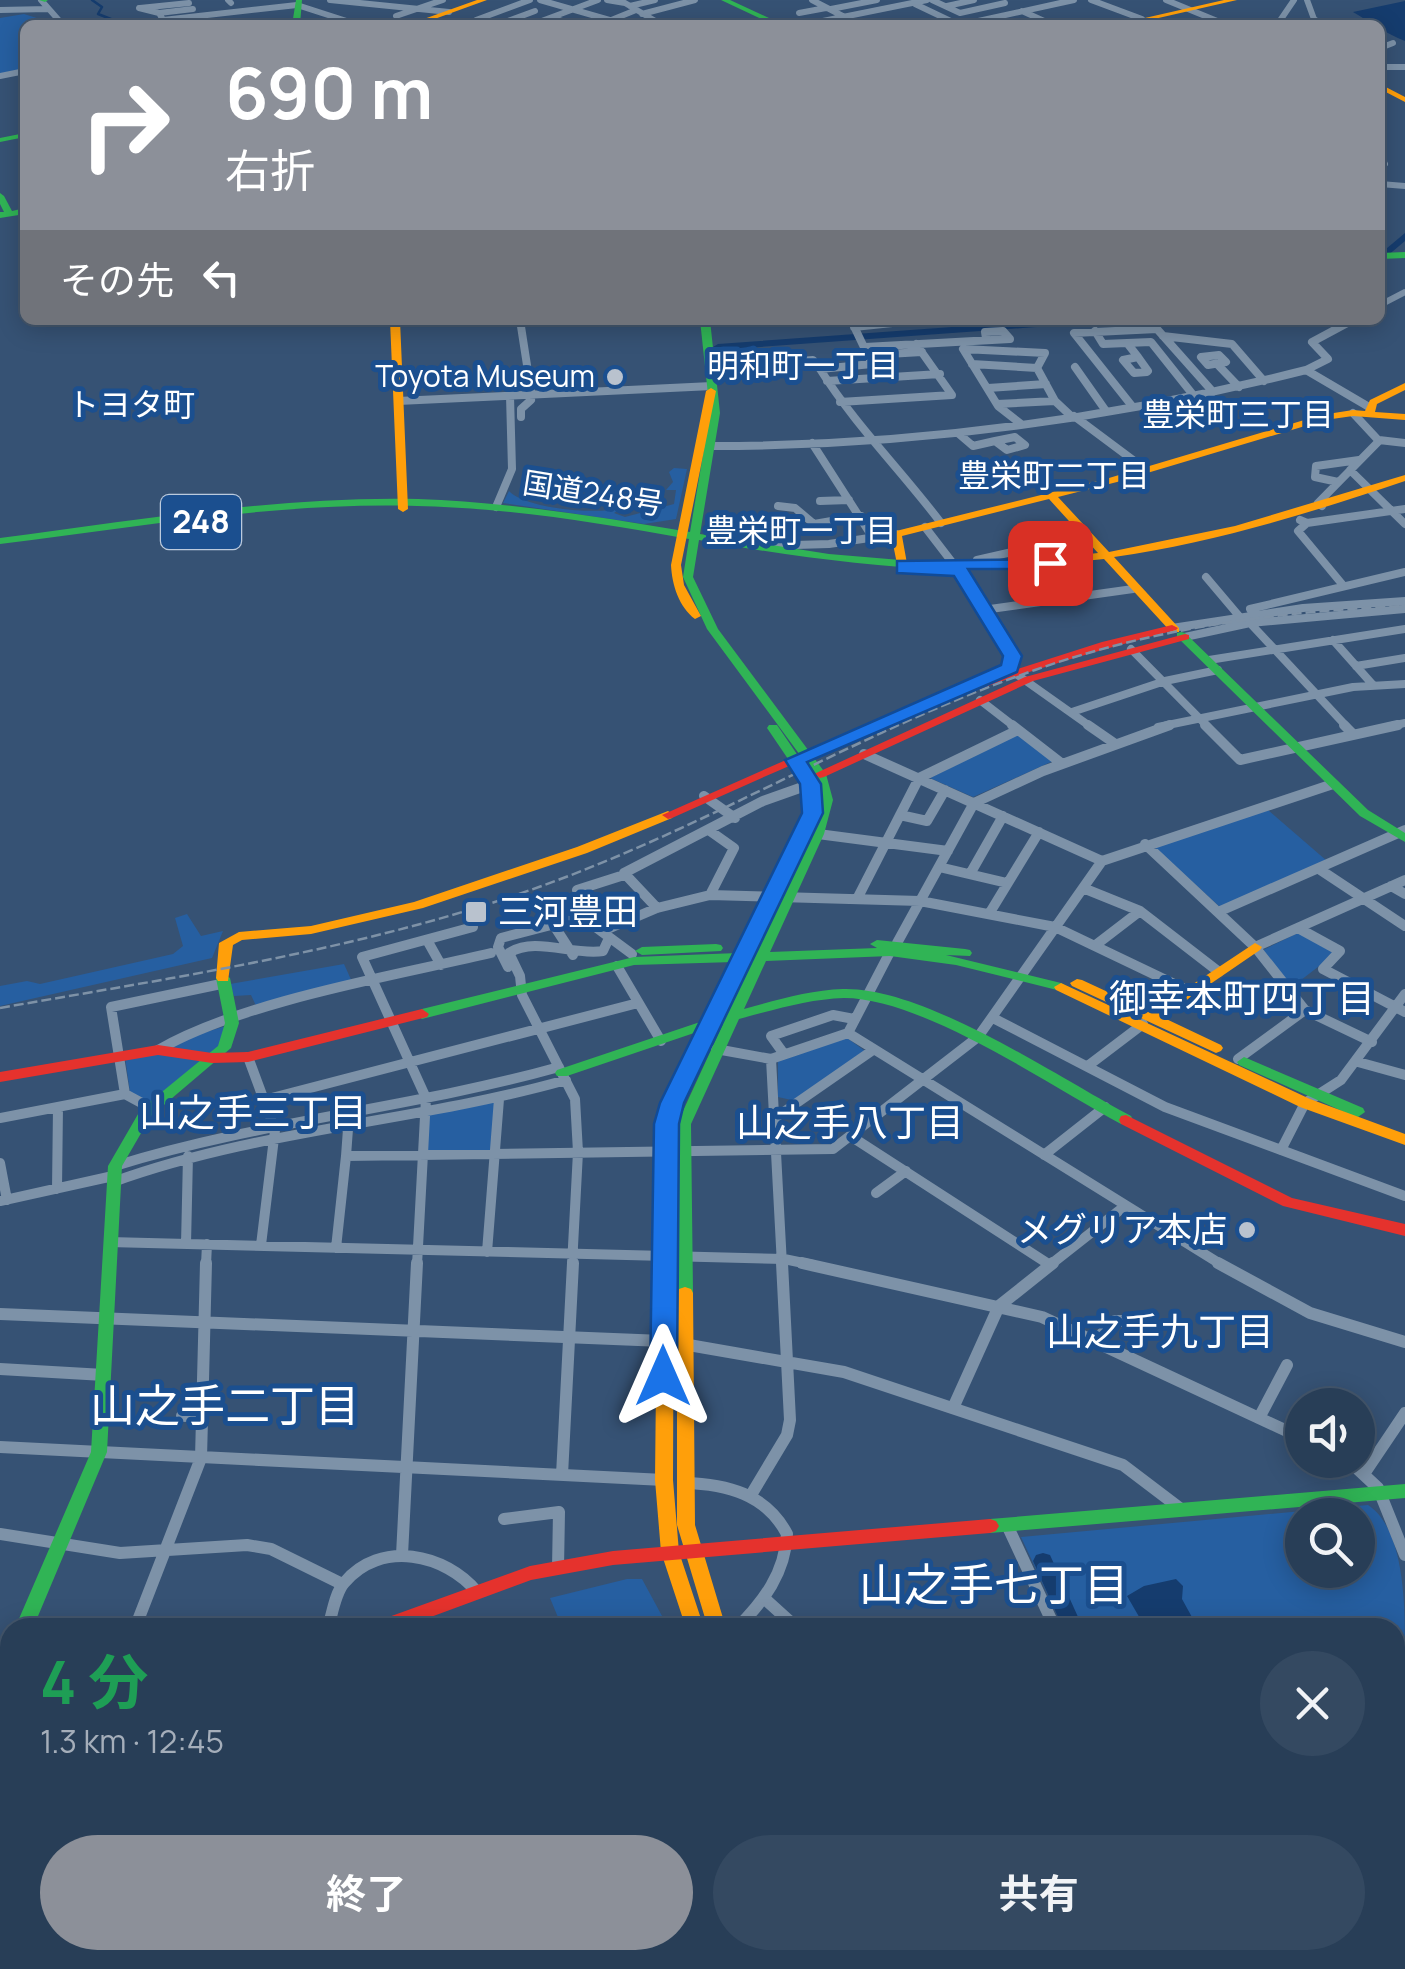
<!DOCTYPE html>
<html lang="ja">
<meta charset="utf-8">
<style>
:root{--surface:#283e57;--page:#344961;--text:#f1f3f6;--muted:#a5aeba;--line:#44576d;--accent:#8c9099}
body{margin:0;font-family:Manrope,"Noto Sans JP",sans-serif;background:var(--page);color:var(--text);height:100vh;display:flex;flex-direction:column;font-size:38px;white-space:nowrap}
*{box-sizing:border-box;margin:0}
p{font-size:32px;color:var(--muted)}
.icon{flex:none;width:55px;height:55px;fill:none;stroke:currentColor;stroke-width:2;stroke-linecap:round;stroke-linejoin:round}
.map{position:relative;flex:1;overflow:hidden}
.sheet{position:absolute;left:0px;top:1618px;width:1405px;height:352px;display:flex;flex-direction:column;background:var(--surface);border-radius:30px 30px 0 0;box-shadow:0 5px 25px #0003,0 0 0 2px var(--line)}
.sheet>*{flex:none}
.banner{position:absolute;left:20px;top:20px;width:1365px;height:305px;border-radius:15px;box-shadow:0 5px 25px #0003,0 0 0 2px var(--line);background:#8c9099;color:#fff;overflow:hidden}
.buttons{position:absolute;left:1285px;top:1388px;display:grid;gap:20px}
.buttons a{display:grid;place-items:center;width:90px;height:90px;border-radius:50%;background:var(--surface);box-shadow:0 5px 25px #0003,0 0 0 2px var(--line);font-size:50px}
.pin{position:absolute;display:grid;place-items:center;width:85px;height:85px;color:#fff;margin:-42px;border-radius:20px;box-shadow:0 5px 15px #0006}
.me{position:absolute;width:110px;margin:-55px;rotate:0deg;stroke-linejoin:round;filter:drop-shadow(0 0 8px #0008)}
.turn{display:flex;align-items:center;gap:35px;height:210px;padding:0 40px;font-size:45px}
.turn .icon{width:130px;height:130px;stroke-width:2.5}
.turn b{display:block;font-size:70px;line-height:85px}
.then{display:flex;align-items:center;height:95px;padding:0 40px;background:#0003;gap:20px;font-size:38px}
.round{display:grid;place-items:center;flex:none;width:105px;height:105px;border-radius:52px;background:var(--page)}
.overview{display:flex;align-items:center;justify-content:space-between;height:170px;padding:0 40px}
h1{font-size:60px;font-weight:700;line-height:75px;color:#1e9e55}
.button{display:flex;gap:20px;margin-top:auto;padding:20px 40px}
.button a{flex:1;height:115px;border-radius:60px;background:var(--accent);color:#fff;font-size:40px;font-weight:700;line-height:115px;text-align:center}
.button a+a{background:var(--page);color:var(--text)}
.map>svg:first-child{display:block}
</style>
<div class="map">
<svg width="1405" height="1969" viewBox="0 0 1405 1969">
<rect width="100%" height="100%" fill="#365274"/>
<path fill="#265fa1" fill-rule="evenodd" d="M24,14l35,11h-34v44l-25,5v-56z
M674,468l13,1 -11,50 -32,5 -141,-21 6,-12c17,18 88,24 112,17l-7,5 11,4 49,-13 2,-14h-10l7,-8 -4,-10z
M1018,733l35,28 -80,36 -43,-19z
M1268,810l59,51 -107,46 -66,-60z
M187,914l14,22 22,-5 -11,27 -212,48v-20l27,-5 13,3 133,-30 10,-8 -8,-28z
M1298,933l38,20 -44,34 -29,-37z
M344,964l9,20 -94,28 -8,-17 -17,1 -4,-12z
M229,1025l-7,20 -73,58 -19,-11 -5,-35z
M847,1038l18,13 -69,50 -18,-4v-37z
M496,1101l-1,50h-70l2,-39z
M1368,1505c37,24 37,102 37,142l-10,1v-20l-332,-1 -42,-90zM1302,1515h56v55h-56z
M627,1579h15l26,48h-106l-12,-29z
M1405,1778v109l-10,5v-113z"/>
<path fill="#153c6e" d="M1405,1v40c-20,-8 -32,-17 -52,-29z
M1176,1579l7,7 -1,13 11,20 -9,8h-39l-18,-31 17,-10z"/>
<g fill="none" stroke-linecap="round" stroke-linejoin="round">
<path stroke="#153c6e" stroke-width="2.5" d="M92,0l10,7 -4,7 18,7 -3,4"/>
<path fill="#153c6e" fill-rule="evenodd" d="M1405,233v8l-25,21v-8z
M1049,320h47l-5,3 -373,27 -5,-3 5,-3z
M1043,1553l7,2 33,73h-20l-30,-67 3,-6z
M1405,1644v18l-10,1v-18z"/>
<path stroke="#7d92a8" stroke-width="6" d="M41,0l22,25
M228,0l3,3
M330,0l119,12
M540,0l87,25
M607,0l18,3 37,22
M812,0l48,25
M932,0l28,13 45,-10
M1091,0l51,19
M1166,0l61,25
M1307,0l7,19 8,6
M915,4l44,21
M630,6l25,-6
M947,6l27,-6
M139,8l20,5 4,7 134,-15 62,20
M140,8l49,-5
M831,9l46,-9
M0,10l48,-1
M1022,11l31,14
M159,13l34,-4
M799,13l27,-5
M642,14l53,-14
M396,16l47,-16
M553,18l23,7
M139,25l24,-5
M274,25l22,-2
M491,25l-15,-5 54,-20
M497,25l38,-14
M531,25l67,-25
M599,25l37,-15
M803,25l124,-25
M960,25l114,-25
M1277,25l17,-25
M1380,48l13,-5
M1380,67h25
M0,76l25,-5
M1380,155l5,9 -5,4
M1380,184l25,2
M1380,305l25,-13"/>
<path stroke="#7d92a8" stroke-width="8" d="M520,320l11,71
M851,320l21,44 -52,5c35,56 81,101 121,154
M854,327l67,-7
M1095,331l8,13 24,-1 11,14
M1163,336l69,8 32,37
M1127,343l24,-1 43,54
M865,347l145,-8 -7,-8 -18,1 1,6
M870,355l52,-3
M1219,355l7,7 -18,3 -7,-8z
M1138,357l10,14 -1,1 -13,1 -11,-13z
M972,364l65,4
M1218,365l21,22
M1075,367l31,44
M710,368l103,-8 7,9
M1306,370l22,-11 -16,-17 41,-22
M827,381l113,-7
M988,388l58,-4
M398,401l314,-15
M840,402l112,-7 -36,-51
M997,404l58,-3
M1132,406l-58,-73 83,-4 56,63
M1074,416l71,53
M521,417v-8l10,-9
M1021,424l-23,-18 -35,-57 82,4 -8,15 18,33 16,15
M959,434l14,12 22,-5
M1015,437l10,8 -18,5 -12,-9z
M1379,440l26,3
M812,443l61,95
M702,446c205,1 405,-26 604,-76l63,37
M1350,470l55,54
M1338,482l-23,-5 1,-11 43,-6
M820,501l29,-1
M778,506l17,2 19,16 47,-8
M1322,506l-4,-3 61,-62 -26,-28
M496,507l16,-38 -2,-73
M1300,520l7,3 98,-14
M1307,523l-9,8 44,53
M925,527l30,39
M759,546l70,-2 67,-10
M977,560l110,-25
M960,571l53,85 -1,15 79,56
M1206,577l33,39
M1250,609l155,-37
M983,610l150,-21
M1250,623l97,104
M1172,628l131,-20 102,-7
M1185,637l65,-14 155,-14
M1333,640l40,45
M1131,649l77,78
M1209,660l196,-31
M1356,666l49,-8
M980,700l35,27
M1072,712l93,-31 53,-11
M1158,727l195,-40 52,-3
M1387,727l18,-4"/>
<path stroke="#7d92a8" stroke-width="10" d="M1012,725l49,38
M1088,725l26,18
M1205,725l35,35 158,-35
M1344,725l9,9
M864,754l238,107
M704,796l31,22
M900,815l27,6 18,-31
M710,831l24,17 -24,47
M818,834l130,17
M1145,844l110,103 50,63 67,32
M939,867l68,16
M1319,869l86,57
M970,874l33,-58
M1391,886l14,8
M1083,888l57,23 79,61
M577,890l47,-15
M857,899l62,-121 99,-48
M657,908l-33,-35 139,-72 48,-17
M1218,912l187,-82
M989,914l50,-82
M553,924l20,31
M1298,928l42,23 -17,18 82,43
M603,931l54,-23 53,-13 210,6 135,26 136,65
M427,940l14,25
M897,943l77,-140 69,-32 127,-46
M1097,944l43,-33
M1255,947l150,-67
M617,966l44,75
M508,967l-10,-20 3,-9 81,-21 50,37
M993,1018l172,89 240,89
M848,1033l374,232
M716,1049l55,10 77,-26 42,-81
M158,1050c85,-49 235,-74 333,-97
M784,1054l-13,-18 62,-21 21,4
M248,1057l27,73 -14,115
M771,1059l11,206
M1238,1059l67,-49
M1358,1062l47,13
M1089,1065l54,-41
M125,1094l-14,-87 110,-23
M264,1100l374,-97
M0,1118l125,-24 24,13
M775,1118l98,-68
M348,1129l-2,27 487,-7 145,-112 124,-176 231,-77
M852,1137l198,128
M1281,1150l24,-47 36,-23 64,-86
M1044,1155l61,-48
M0,1163l7,37
M115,1166c145,-45 298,-58 444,-99
M113,1182c146,-53 304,-60 453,-102
M57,1189l1,-82
M876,1193l30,-22
M0,1201l113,-25
M109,1242l675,17 29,6
M186,1244l2,-88
M336,1248l10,-92
M487,1252l12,-153
M206,1265l1,-21
M417,1265l9,-167 -64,-141 111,-30
M572,1265l6,-113 -3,-53 -53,-104 -2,-19 -11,-23c26,-17 64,3 94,-2l6,-13
M1050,1265l75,-59"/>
<path stroke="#7d92a8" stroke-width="12" d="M802,1263l240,54 260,121
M1218,1263l92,50 95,29
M0,1314l663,27
M1095,1341l20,-20h24
M683,1344l161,28 279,93 58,44
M0,1369l104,6
M953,1408l46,-102 54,-43
M182,1416l21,-1
M1259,1418l28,-53
M1358,1420l6,-9
M0,1447l664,33
M1348,1460l30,28 27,67
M1366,1471l39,-58
M562,1475l11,-212
M684,1483c43,1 82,11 103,51 -2,39 -23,67 -50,94
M751,1495l36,-60 3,-15 -8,-157
M504,1519l55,-7 -1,56
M1007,1525l48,103
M0,1534l120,19 127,-8 24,4 71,35
M402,1555l15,-292
M765,1599l32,29
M135,1628l66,-170 5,-195
M328,1628c4,-13 7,-35 16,-45 36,-44 102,-29 133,9
M1395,1769l10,-1
M0,1788h10
M1395,1902l10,-6
M337,1960l2,9
M519,1960l3,9
M694,1960l1,9
M960,1960l3,9
M28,1969l2,-9
M60,1969l42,-9
M1215,1969l28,-9"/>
<path fill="#30b455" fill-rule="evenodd" d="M39,0h9l-3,2z
M296,0h6l-2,25h-8z
M721,0h9l54,25h-10z
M25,133v4l-25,5v-4z
M0,193l4,3 8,15 13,-3v6l-25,4v-6h4l-4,-8z
M1405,252v6l-25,1v-6z
M700,320h10l10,93 -20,121 129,20 119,10 5,3 -5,3c-84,-4 -166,-15 -249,-30l-6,37 25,52 108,145 7,26 -9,34 -54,118 107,-4 -7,-4 7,-4 88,9 5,1 2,3 -2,3 -24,-1 115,28 7,4 -7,4 -105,-26 -66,-9 -124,5 -22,48c32,-9 66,-19 99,-20 83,-2 214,88 288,127l2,4 -2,4h-10c-71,-38 -198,-126 -277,-126 -35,1 -71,12 -105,21l-48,105 2,169 -2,4 -6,2 -6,-2 -2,-4v-169l46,-100 -6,2 -38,77 -6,21 1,67 -3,4h-10l-3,-4 1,-67 6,-21 35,-72 -133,45h-10l-2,-3 2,-3 149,-50 28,-58 -100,3 -212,54 -7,-5 7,-5 212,-52 104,-4 69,-140 -2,-29 -38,-56 2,-3h8l39,57 -2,-8 -107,-145 -24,-52 6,-38c-90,-16 -180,-31 -272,-33 -140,-4 -279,21 -417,38v-6c138,-18 278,-42 418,-39 91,3 182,18 272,33l20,-119zM815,822l-3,12 -55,118 -5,1zM748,961h4l-24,52 -6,2z
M1181,632l4,1 183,177 37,23v9l-45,-26 -183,-179v-4z
M716,944l5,1 2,3 -2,3 -79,4 -7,-4 7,-4z
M223,974l7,4 9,45 -8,25 -80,68 -29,50 -15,286 -74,176h-18l76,-176 17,-286 33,-57 77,-63 7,-23 -9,-45z
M1244,1057l119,51 2,4 -7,5 -5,-1 -114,-51 -2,-3z
M1405,1484v14l-415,35 -6,-2 -3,-5 3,-5 6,-2z
M10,1651v28l-3,8 -7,2v-28l4,-8z
M802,1960h20l2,9h-20z
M825,1960h20l2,9h-20z"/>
<path fill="#ff9f0a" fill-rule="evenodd" d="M477,0h10l-69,25h-11z
M1224,0h13l-109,25h-14z
M1380,84l25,13v5l-25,-13z
M390,320h10l8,189 -5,3 -5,-3z
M1405,383v7l-28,14 -2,8 30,2v6l-52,-4 -28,4 -208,62 -59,15 51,55 126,-26 170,-51v6c-95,32 -192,62 -291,76l65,71v4h-8l-67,-73 -97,10 -59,1 -5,-3 5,-3 59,-1 91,-10 -49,-54 -147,37 6,33 -5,3 -5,-3 -7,-35 1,-2 217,-54 212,-63 32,-5 12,1 5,-11z
M711,388l5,3 -35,174 3,20 17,31 -6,3c-16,-12 -23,-34 -24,-54l35,-174z
M668,811l6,4 -2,3 -85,35 -164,55 -112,26 -69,6 -9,5 -5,36h-10l-2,-3 3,-35 20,-11 72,-6 103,-24 163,-55z
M1255,943l7,4 -2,3 -98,67 59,28 2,3 -2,3 -5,2 -144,-67 -2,-3 7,-4 5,1 69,32z
M1061,983l249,116 95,35v11l-105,-38 -244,-117 -2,-3z
M666,1186l5,1 3,4 -1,289 6,72 25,76h-18l-25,-76 -6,-72 3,-289 3,-4z
M685,1287l6,2 2,4 2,232 31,103h-18l-31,-103v-232l2,-4z
M529,1960h43l-3,7 -5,2h-43l3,-7z"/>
<path fill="#e5322d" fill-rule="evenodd" d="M1172,625l6,3 -2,2c-65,17 -129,35 -191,57 -107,38 -210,85 -313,131l-4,1 -6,-4 187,-83 125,-49 128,-41z
M1185,634l4,1v4l-156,42 -209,96 -4,1 -6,-4 211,-97z
M422,1009l7,5 -2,3 -179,45 -36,1 -54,-8 -158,27v-10l158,-27 54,8 36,-1z
M1126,1115l166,83 113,26v12l-122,-30 -162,-82 -2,-4 2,-4z
M990,1519l6,2 3,5 -3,5 -6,2 -377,32 -82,15 -130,48h-32l3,-5 158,-57 83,-15z"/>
<path stroke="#7e92a7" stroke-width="2.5" stroke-dasharray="10 4" stroke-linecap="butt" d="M0,1008c188,-33 379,-61 558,-128 163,-61 312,-153 477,-210 119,-42 244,-59 370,-64"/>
</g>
<path fill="#1a73e8" stroke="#114b97" stroke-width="2.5" d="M1056,559v8l-6,2h-82l54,87 -5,16 -210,90 14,22 2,29 -139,290 -5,21 -2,252 -14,10 -9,-3 -4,-7 4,-252 6,-21 142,-290 -2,-29 -15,-24 216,-95 2,-9 -49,-80 -57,-3v-12z"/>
<g fill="#b9c2ce" stroke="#1b4f8f" stroke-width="4">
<circle cx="615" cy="377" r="10"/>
<rect x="464" y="900" width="24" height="24" rx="5"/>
<circle cx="1247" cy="1230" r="10"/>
</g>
<g text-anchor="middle" stroke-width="10" stroke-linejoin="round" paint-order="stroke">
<g font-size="30" fill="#fff" stroke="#1b4f8f" text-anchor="end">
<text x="595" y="387">Toyota Museum</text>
</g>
<g font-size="30" fill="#fff" stroke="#1b4f8f">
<text transform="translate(593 494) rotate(9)" y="10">国道248号</text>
</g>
<g font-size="32" fill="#fff" stroke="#1b4f8f">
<text x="803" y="377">明和町一丁目</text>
<text x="1238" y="426">豊栄町三丁目</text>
<text x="1054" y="487">豊栄町二丁目</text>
<text x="801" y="542">豊栄町一丁目</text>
</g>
<g font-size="32" fill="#fff" stroke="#1b4f8f">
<text x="131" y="416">トヨタ町</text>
</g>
<rect fill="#1b4f8f" stroke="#bbcadd" stroke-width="2.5" x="161" y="495" width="80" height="54" rx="8"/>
<g font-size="32" font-weight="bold" fill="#fff">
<text x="201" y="533">248</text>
</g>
<g font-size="35" fill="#fff" stroke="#1b4f8f" text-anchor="start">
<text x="498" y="924">三河豊田</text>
<text x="1227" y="1242" text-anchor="end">メグリア本店</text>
</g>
<g font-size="38" fill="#fff" stroke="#1b4f8f">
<text x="1242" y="1012">御幸本町四丁目</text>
<text x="253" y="1126">山之手三丁目</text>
<text x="850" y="1136">山之手八丁目</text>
<text x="1160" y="1345">山之手九丁目</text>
</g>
<g font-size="45" fill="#fff" stroke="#1b4f8f">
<text x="225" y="1422">山之手二丁目</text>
<text x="994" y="1601">山之手七丁目</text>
</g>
</g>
</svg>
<div class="buttons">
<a><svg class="icon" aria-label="sound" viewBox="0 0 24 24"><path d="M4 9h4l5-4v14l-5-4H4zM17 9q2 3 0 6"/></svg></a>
<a><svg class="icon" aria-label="search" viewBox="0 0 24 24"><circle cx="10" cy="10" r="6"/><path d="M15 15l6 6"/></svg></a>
</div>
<div class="pin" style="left:1050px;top:563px;background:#d93025"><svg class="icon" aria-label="arrive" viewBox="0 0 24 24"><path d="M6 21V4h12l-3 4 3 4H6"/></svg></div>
<svg class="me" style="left:663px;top:1376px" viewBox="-20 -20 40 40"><path d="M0-17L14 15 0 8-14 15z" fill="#1a73e8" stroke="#fff" stroke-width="4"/></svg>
<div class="banner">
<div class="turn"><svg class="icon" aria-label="right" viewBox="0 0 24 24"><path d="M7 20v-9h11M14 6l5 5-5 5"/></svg><div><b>690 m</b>右折</div></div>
<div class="then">その先<svg class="icon" aria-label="left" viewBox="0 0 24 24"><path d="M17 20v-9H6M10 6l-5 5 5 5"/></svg></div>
</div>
<section class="sheet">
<div class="overview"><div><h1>4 分</h1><p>1.3 km · 12:45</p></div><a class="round"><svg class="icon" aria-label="close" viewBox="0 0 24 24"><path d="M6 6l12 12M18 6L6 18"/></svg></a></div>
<div class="button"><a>終了</a><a>共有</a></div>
</section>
</div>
